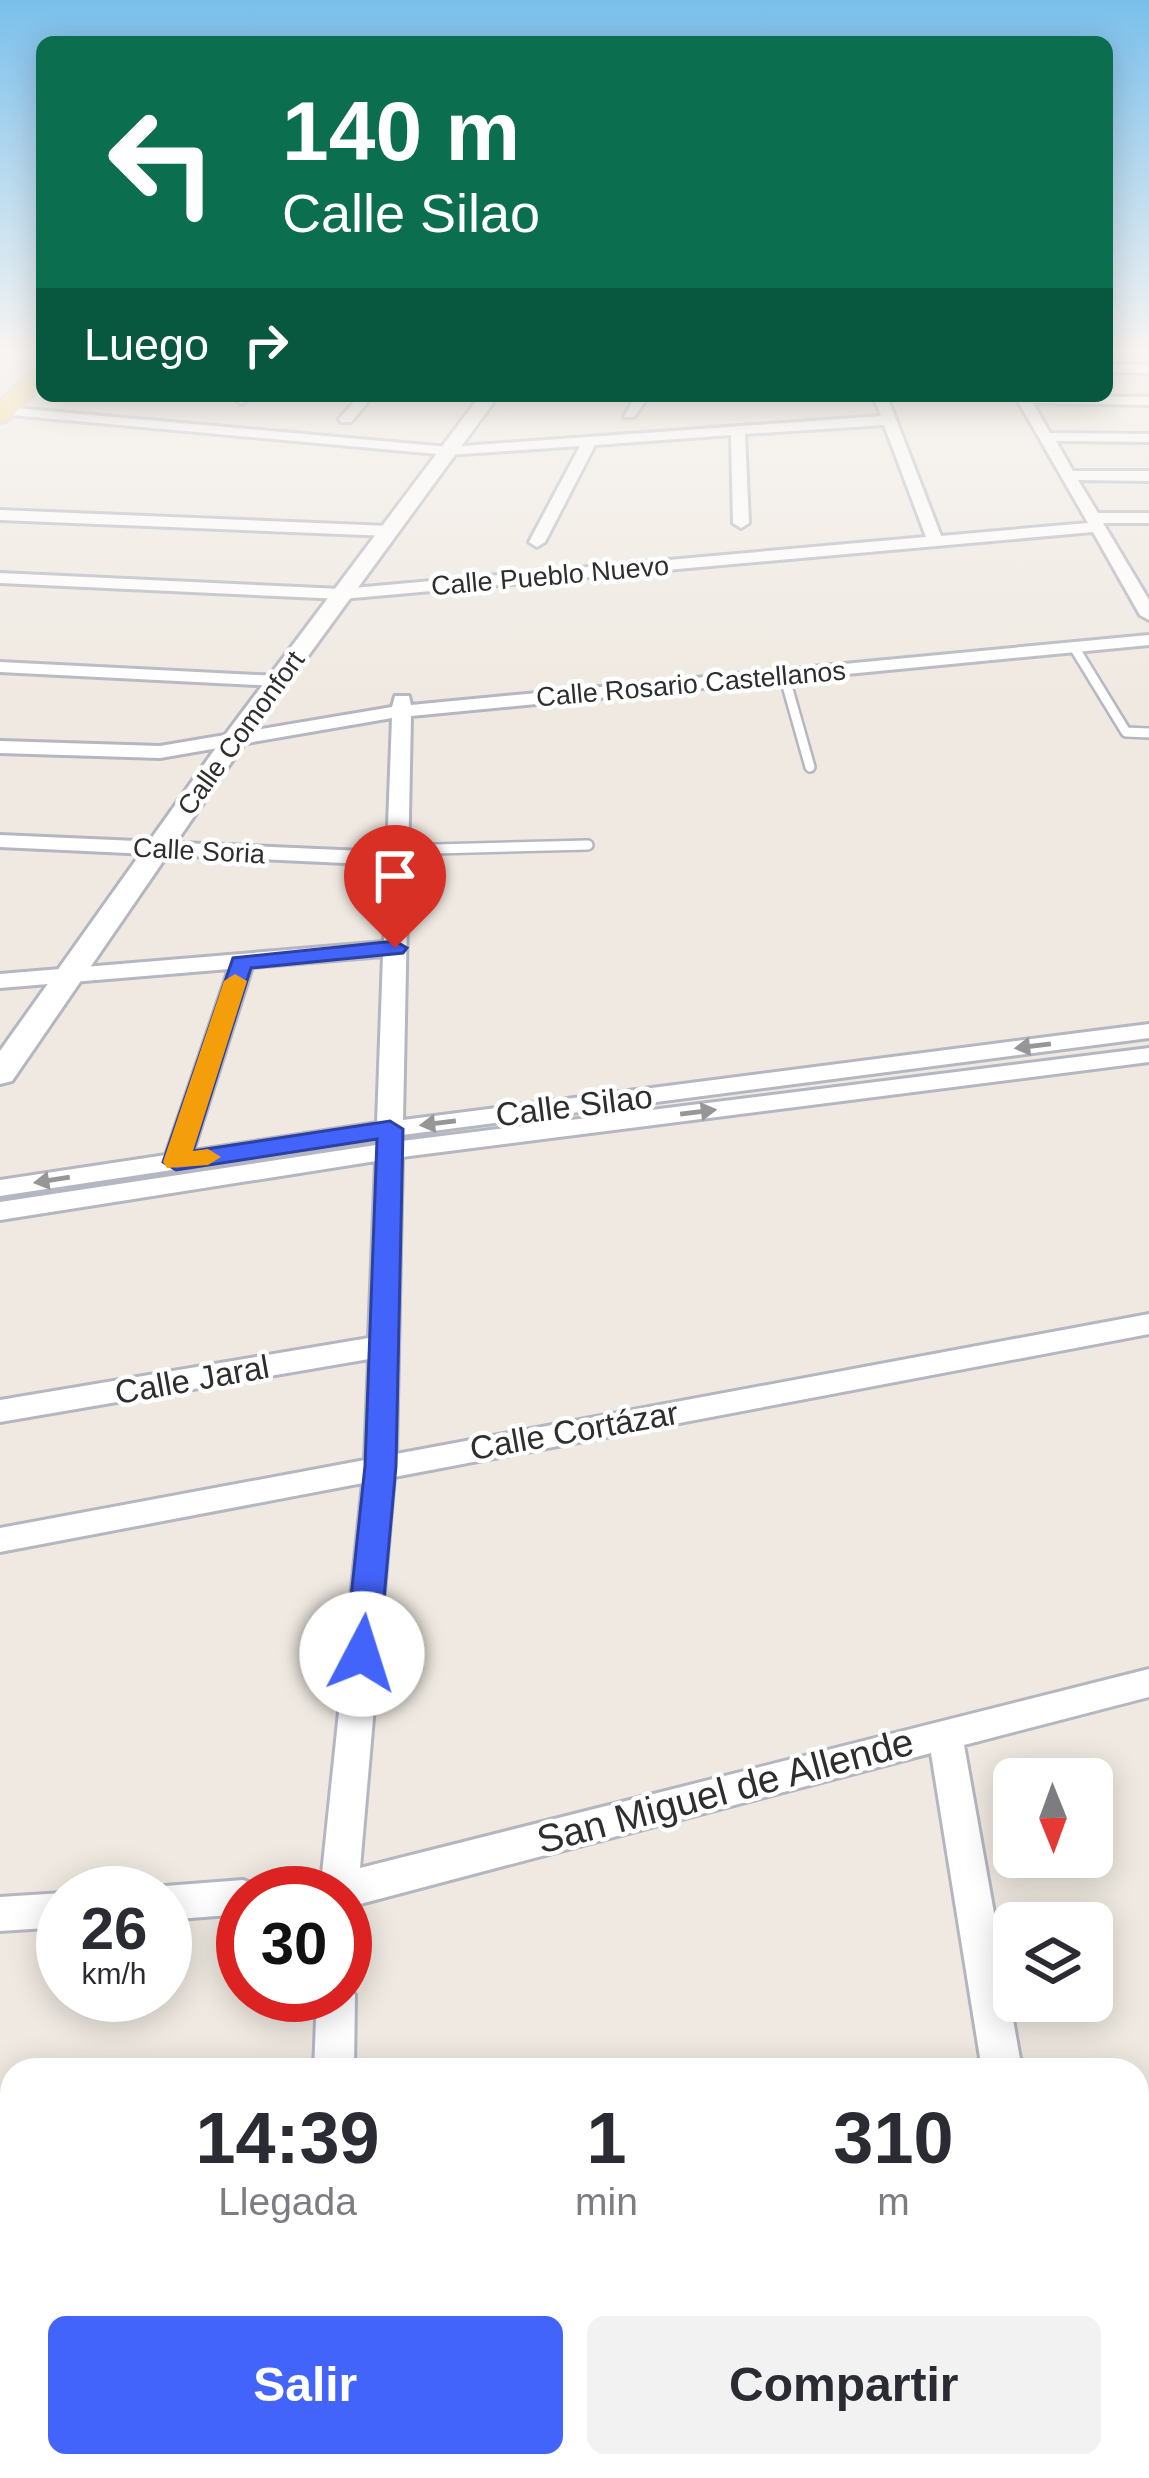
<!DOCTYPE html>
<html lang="es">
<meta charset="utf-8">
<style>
:root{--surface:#fff;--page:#f2f2f3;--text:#2b2b33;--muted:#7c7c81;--accent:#4264fb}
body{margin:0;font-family:Helvetica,sans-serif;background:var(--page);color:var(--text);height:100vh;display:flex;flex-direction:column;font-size:45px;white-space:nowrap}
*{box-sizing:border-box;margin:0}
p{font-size:39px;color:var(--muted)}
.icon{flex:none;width:66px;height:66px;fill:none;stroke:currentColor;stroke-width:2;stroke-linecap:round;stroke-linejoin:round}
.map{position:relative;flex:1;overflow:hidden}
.side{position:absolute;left:0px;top:2058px;width:1149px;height:420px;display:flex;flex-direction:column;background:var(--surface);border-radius:36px 36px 0 0;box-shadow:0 6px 30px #0003}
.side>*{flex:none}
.hud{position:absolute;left:36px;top:36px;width:1077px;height:366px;border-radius:18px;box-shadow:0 6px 30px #0003;background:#0b6e4f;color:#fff;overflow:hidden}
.needle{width:78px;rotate:179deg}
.tools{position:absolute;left:993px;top:1758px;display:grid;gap:24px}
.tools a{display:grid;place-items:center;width:120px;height:120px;border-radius:18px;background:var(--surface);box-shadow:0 6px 30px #0003;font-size:60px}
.speed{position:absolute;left:36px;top:1866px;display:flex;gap:24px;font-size:60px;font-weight:700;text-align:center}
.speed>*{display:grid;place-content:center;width:156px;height:156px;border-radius:50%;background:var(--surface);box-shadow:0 6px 30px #0003;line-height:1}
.speed small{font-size:30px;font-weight:400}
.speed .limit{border:18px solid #d22;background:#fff;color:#111}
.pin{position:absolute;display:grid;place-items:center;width:102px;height:102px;color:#fff;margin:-123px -51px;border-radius:50% 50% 50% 0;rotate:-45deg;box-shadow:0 0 12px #0007}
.pin .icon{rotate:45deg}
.me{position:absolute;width:132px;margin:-66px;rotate:5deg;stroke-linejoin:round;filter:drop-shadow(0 0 9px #0008)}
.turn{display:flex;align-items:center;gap:42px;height:252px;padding:0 48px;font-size:54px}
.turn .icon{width:156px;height:156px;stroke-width:2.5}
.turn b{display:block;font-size:84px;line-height:102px}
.then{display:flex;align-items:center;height:114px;padding:0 48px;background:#0003;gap:24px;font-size:45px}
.eta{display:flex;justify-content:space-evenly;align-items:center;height:204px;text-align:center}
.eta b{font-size:72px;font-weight:800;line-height:84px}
.primary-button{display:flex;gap:24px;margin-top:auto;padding:24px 48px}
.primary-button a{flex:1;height:138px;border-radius:18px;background:var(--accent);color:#fff;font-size:48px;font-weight:800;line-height:138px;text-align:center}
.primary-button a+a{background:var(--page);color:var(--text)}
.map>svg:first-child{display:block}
</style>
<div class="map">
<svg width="1149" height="2478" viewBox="0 0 1149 2478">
<rect width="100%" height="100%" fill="#efe9e1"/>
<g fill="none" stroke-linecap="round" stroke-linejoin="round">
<g stroke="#b4b7c1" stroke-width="14">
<path id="service" d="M1074,647l52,85 23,1
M784,675l26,92
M398,850l190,-5"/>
</g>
<g stroke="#b4b7c1" stroke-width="6">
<path id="minor" d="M1107,364l42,1v8l-42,-1z
M238,396h15l-11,8 -7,-4z
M359,396h14l-22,26h-10l-2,-3z
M635,396h14l-15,21h-10z
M873,396h14l54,140 147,-13 -73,-127 134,1v8l-116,-2 17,30 99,1v8l-93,-1 17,30h76v10l-71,-1 20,33h51v10h-46l46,77v20l-9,-5 -47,-83 -751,67 -342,-16v-10l342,16 584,-52 -42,-112 -139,9 4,89 -8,5 -8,-5 -2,-88 -136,10 -50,97 -8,5 -8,-5 51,-96 -132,9 -448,-41 4,-7 444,40 433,-31z
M0,510l389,16 8,5 -8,5 -389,-16z
M1149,635v10l-738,71 -8,404 746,-96v14l-747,97v6l747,-93v14l-747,95 -6,297 753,-140v20l-755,143 -34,391 789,-199v28l-185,48 58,325h-40l-51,-317 -586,155v-15h-64l6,-12 35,-7 41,-391 -363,69v-24l365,-68 4,-101 -369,63v-22l369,-62 7,-177 -376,59v-18l376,-57 1,-6 -377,57v-16l166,-25 63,-186 -229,19v-14l384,-32 3,-77 -387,-18v-12l387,17 5,-134 -232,40 -160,-5v-12l160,5 232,-39 3,-11h14l2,9zM383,956l-6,167 -184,28 59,-184z
M0,662l278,14 9,5 -9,5 -278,-14z
M243,1880l13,5 4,8h-17v21l-78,6v-27h-14l14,-7z
M63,1893v34l-63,4v-34z
M345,1980l10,15 -1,75h-40l3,-75h28z
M1149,2218v42l-12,4v-42z
M300,2466h46v12h-46z
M376,2466h79l-5,12h-79z
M1058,2466h46l2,12h-46z"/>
</g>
<g stroke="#b4b7c1" stroke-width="6">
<path id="tertiary" d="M480,396h18l-255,349 -231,336 -12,3v-33l225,-316z"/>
</g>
<g stroke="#c9c9c9" stroke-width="6">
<path id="primary" d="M42,365v20l-34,35 -8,2v-20l34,-35z"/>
</g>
<use href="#service" stroke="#fff" stroke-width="9"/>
<use href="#minor" fill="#fff" fill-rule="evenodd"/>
<use href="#tertiary" fill="#fff" fill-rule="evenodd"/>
<use href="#primary" fill="#f2d163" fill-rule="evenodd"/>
</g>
<defs><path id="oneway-solid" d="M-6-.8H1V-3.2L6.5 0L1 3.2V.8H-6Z" transform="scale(3)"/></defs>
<g fill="#969696">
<use href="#oneway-solid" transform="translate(1033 1046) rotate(173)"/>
<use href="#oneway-solid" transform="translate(698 1112) rotate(-7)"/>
<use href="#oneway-solid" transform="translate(438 1123) rotate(173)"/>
<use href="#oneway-solid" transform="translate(52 1180) rotate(171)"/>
</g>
<linearGradient id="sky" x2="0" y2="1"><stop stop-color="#7abfeb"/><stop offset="0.5" stop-color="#f8f5f2"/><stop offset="1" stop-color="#f8f5f2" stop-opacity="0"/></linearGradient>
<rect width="1149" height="701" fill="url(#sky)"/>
<path fill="#4264fb" stroke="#2b41a3" stroke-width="3" d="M395,941l12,7 -4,5 -152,15 -58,183 197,-30 13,8 -7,337 -17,188 -5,10 -12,4 -12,-4 -5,-10 20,-188 12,-327 -201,31 -13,-8 70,-204z"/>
<path fill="#f59e0b" d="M235,974l12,7 -54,170 15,-2 13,8 -13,8 -41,3 -4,-6 61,-181z"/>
<g text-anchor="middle" stroke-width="9" stroke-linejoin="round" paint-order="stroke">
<g font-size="27" fill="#2e2e2e" stroke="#fff">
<text transform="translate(550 576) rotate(-5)" y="9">Calle Pueblo Nuevo</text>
<text transform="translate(691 684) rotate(-5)" y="9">Calle Rosario Castellanos</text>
<text transform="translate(241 733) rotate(-54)" y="9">Calle Comonfort</text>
<text transform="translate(199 851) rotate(3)" y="9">Calle Soria</text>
</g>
<g font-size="33" fill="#2e2e2e" stroke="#fff">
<text transform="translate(574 1105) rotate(-7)" y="12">Calle Silao</text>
<text transform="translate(192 1379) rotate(-10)" y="12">Calle Jaral</text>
<text transform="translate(574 1430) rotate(-10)" y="12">Calle Cortázar</text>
</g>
<g font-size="39" fill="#2e2e2e" stroke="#fff">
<text transform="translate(725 1790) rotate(-15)" y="14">San Miguel de Allende</text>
</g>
</g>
</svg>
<div class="tools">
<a><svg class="needle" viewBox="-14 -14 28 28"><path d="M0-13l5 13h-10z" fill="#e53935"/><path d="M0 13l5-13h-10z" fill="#7c7c81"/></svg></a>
<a><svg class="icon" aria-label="layers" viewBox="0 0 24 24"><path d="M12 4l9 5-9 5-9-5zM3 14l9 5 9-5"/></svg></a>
</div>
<div class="speed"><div>26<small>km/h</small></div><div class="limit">30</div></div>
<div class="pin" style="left:395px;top:948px;background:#d93025"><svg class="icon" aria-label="arrive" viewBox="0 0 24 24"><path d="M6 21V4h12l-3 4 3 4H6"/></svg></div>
<svg class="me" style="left:362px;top:1654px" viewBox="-20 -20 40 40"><circle r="19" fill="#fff"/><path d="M0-13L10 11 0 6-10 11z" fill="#4264fb"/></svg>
<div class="hud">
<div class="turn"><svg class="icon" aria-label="left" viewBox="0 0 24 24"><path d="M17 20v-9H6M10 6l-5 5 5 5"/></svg><div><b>140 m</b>Calle Silao</div></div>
<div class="then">Luego<svg class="icon" aria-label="right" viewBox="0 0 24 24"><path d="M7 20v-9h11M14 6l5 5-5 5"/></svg></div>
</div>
<section class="side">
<div class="eta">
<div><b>14:39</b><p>Llegada</p></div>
<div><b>1</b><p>min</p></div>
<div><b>310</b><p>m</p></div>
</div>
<div class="primary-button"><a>Salir</a><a>Compartir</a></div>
</section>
</div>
